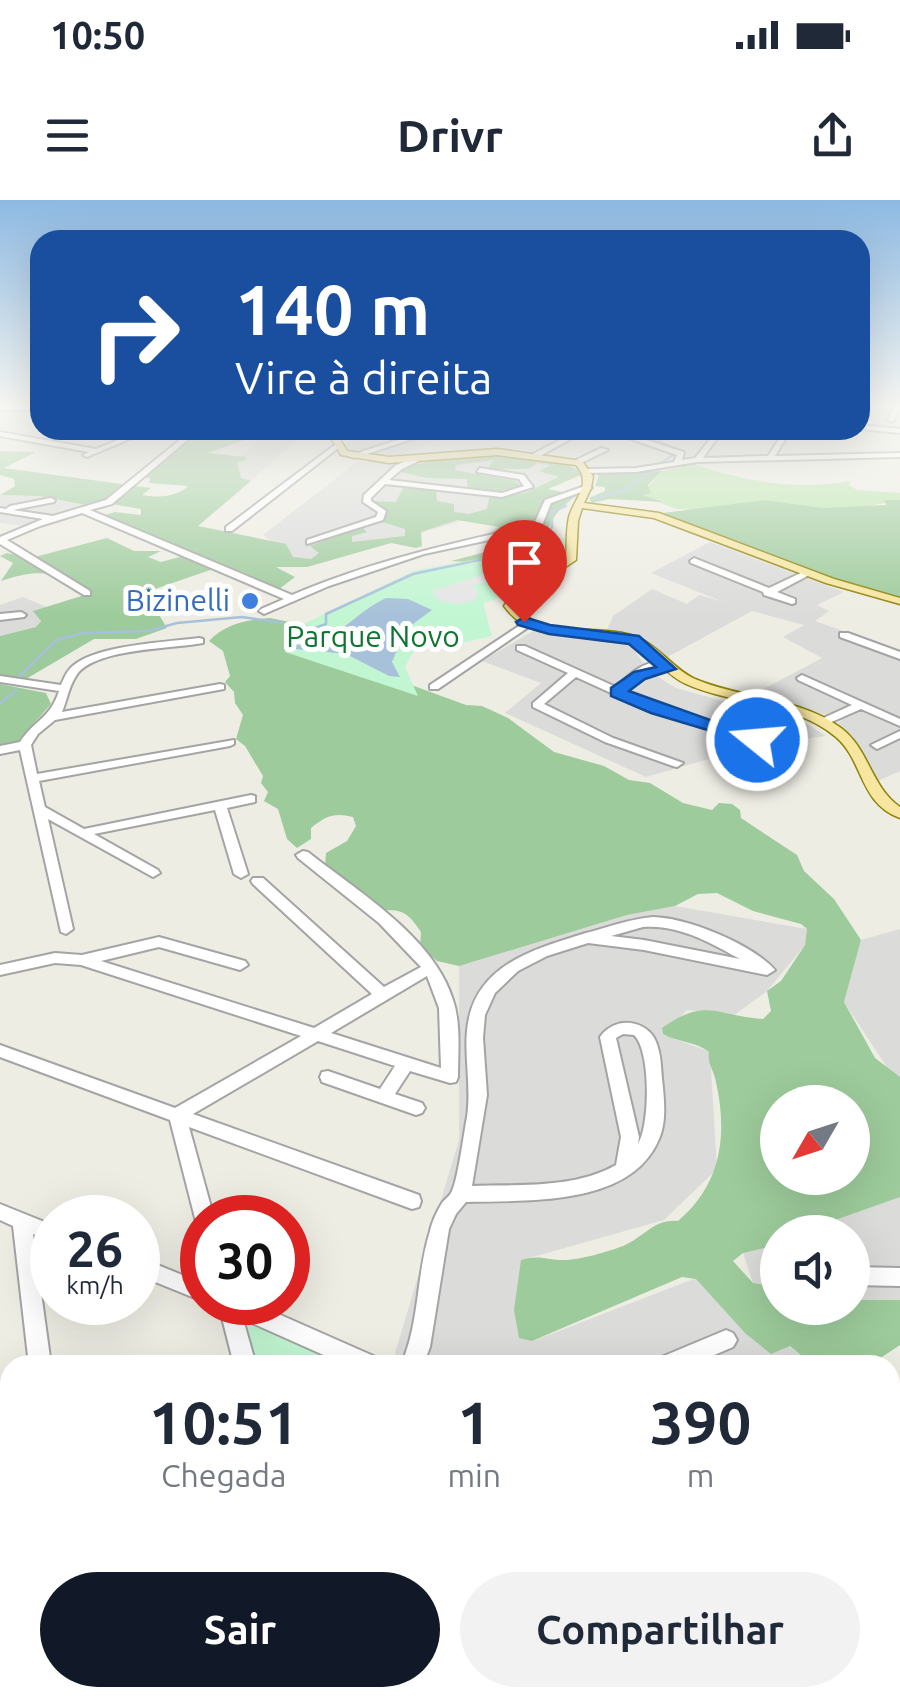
<!DOCTYPE html>
<html lang="pt">
<meta charset="utf-8">
<style>
:root{--surface:#fff;--page:#f2f2f3;--text:#1f2937;--muted:#747a83;--accent:#111827}
body{margin:0;font-family:Ubuntu,sans-serif;background:var(--page);color:var(--text);height:100vh;display:flex;flex-direction:column;font-size:38px;white-space:nowrap}
*{box-sizing:border-box;margin:0}
p{font-size:32px;color:var(--muted)}
.icon{flex:none;width:55px;height:55px;fill:none;stroke:currentColor;stroke-width:2;stroke-linecap:round;stroke-linejoin:round}
.map{position:relative;flex:1;overflow:hidden}
.sheet{position:absolute;left:0px;top:1155px;width:900px;height:352px;display:flex;flex-direction:column;background:var(--surface);border-radius:30px 30px 0 0;box-shadow:0 10px 40px #0002}
.sheet>*{flex:none}
.guide{position:absolute;left:30px;top:30px;width:840px;height:210px;border-radius:30px;box-shadow:0 10px 40px #0002;background:#1a4fa0;color:#fff;overflow:hidden}
.needle{width:65px;rotate:231deg}
.tools{position:absolute;left:760px;top:885px;display:grid;gap:20px}
.tools a{display:grid;place-items:center;width:110px;height:110px;border-radius:50%;background:var(--surface);box-shadow:0 10px 40px #0002;font-size:50px}
.speed{position:absolute;left:30px;top:995px;display:flex;gap:20px;font-size:50px;font-weight:700;text-align:center}
.speed>*{display:grid;place-content:center;width:130px;height:130px;border-radius:50%;background:var(--surface);box-shadow:0 10px 40px #0002;line-height:1}
.speed small{font-size:25px;font-weight:400}
.speed .limit{border:15px solid #d22;background:#fff;color:#111}
.pin{position:absolute;display:grid;place-items:center;width:85px;height:85px;color:#fff;margin:-102px -42px;border-radius:50% 50% 50% 0;rotate:-45deg;box-shadow:0 0 10px #0007}
.pin .icon{rotate:45deg}
.me{position:absolute;width:110px;margin:-55px;rotate:287deg;stroke-linejoin:round;filter:drop-shadow(0 0 8px #0008)}
.turn{display:flex;align-items:center;gap:35px;height:210px;padding:0 40px;font-size:45px}
.turn .icon{width:130px;height:130px;stroke-width:2.5}
.turn b{display:block;font-size:70px;line-height:85px}
.eta{display:flex;justify-content:space-evenly;align-items:center;height:170px;text-align:center}
.eta b{font-size:60px;font-weight:700;line-height:70px}
.action{display:flex;gap:20px;margin-top:auto;padding:20px 40px}
.action a{flex:1;height:115px;border-radius:60px;background:var(--accent);color:#fff;font-size:40px;font-weight:700;line-height:115px;text-align:center}
.action a+a{background:var(--page);color:var(--text)}
.status{display:flex;justify-content:space-between;align-items:center;height:70px;padding:0 50px;background:var(--surface);direction:ltr}
.status svg{height:28px;fill:currentColor}
header{display:flex;justify-content:space-between;align-items:center;height:130px;padding:0 40px;background:var(--surface);font-size:45px;font-weight:700}
.map>svg:first-child{display:block}
</style>
<div class="status"><b>10:50</b><svg viewBox="0 0 49 12"><path d="M0 12V9h3v3zM5 12V6h3v6zM10 12V3h3v9zM15 12V0h3v12zM26 1h20v11H26zM47 4h2v5h-2z"/></svg></div>
<header><svg class="icon" aria-label="menu" viewBox="0 0 24 24"><path d="M4 6h16M4 12h16M4 18h16"/></svg>Drivr<svg class="icon" aria-label="share" viewBox="0 0 24 24"><path d="M12 15V3M7 8l5-5 5 5M5 13v7h14v-7"/></svg></header>
<div class="map">
<svg width="900" height="1506" viewBox="0 0 900 1506">
<rect width="100%" height="100%" fill="#eeede4"/>
<path fill="#dbdbda" d="M393,230h75l-82,29 -26,-8 -8,2 -7,-9z
M268,232l37,1 -57,50 -32,-4z
M485,255l71,5 27,14 -102,41 -174,52 -44,-32 95,-74 36,1 5,5 29,-8z
M0,295l39,1 52,10 -65,20 -26,-3z
M710,342l134,50 -27,13 12,6 -14,10 85,30v120l-27,12 -21,-48 -14,-12 5,-4 -93,-23 72,-38 -39,-21 21,-12 -52,-14 -90,49 -12,-14 -44,-14 7,-16 39,-27 35,15 12,-9 22,6 -70,-28z
M23,397l24,10 -13,4 7,10 -5,6 -36,9v-31z
M533,431l81,8 17,7 19,26 26,16 133,37 17,11 -79,12 -101,29 -141,-64 36,-30 -59,-22z
M675,706l132,23 -2,16 -38,46 -34,25 -46,-6 -23,25 46,17 7,117 -53,51 -142,40 11,81 163,-63 106,78 -17,9h-381l-9,-12 64,-213v-174l168,-51z
M900,729v158l-56,-85 17,-62z
M900,996v111l-47,-8 -1,-67h-53z
M777,1040v47l-24,-4 -10,-30z"/>
<path fill="#bae6ac" d="M693,264c50,17 105,27 157,17l-1,4 8,5 43,3v7l-41,8h-35l-59,-8 -55,10 -34,-1 -35,-14 21,-24z"/>
<path fill="#9dcb9b" fill-rule="evenodd" d="M202,230h70l-65,23 38,4 2,3 -10,2 4,16 10,3 -53,45 88,18 7,13 18,2 8,-6 -9,-7 52,-19 5,5 -15,4v6l53,-6v-7l-26,-8 6,-11 -14,-9 25,1 7,-14 33,2 1,11 17,3v8l15,2 18,-5 2,-11 36,-5 34,-16 -20,-6 12,-6 -14,-2 -8,6h-41l5,-9 -37,5 -1,5 60,11 7,6 -18,6 -36,-4 -1,-10 -40,-1 -30,-7c40,-18 152,-27 186,3l-35,15 29,6c-17,13 -29,24 -31,46 -30,16 -61,23 -95,20l50,-13 -12,-14 10,-7 -42,-7 -36,12 1,14 -6,2 -25,-5 -84,24h-31l19,10 -17,13 -59,-23 -64,22 -4,13 16,26 -31,11h-42l-68,40 -26,-3v-40l36,-9 5,-6 -8,-10 55,-17c-33,-23 -47,-26 -87,-13l12,-18 -13,-7 7,-3 24,5 76,-20 27,13h27l-13,6 13,5 26,-7 -85,-39 13,-4 26,3v-6l-42,-7 -8,4 -52,-10 -39,-1 15,-9 -1,-7 -14,-4v-24l36,1 -32,16 147,20 -9,7c15,3 35,2 46,-9l-39,-3 1,-5h-7z
M662,271l-14,14 3,8 -8,2 20,7 -54,-3 -17,4 -3,-5 16,-7v-4l-10,-1 5,-14z
M765,300l59,8 62,-3 -2,-5h16v98l-96,-28 -141,-57z
M270,418l50,10 83,54 63,23 16,1 26,12 46,34 50,14 25,14 21,3 33,20 29,7 7,-7 13,1 8,6 1,8 56,37 7,16 30,28 27,41 -17,62 31,56 25,19v120l-99,35h-23l-1,13 -34,8 -10,8 20,22 24,4 1,21h74l1,-8h47v45l-18,12 -3,8h-78l1,-9 -12,-10 -19,8 -26,-21 -49,-54 -14,-2 -150,64 -13,-3 -5,-28 7,-50c19,-5 21,-1 39,0 17,1 47,-8 63,-14 22,-9 30,-27 55,-25 43,-36 50,-85 38,-139 -2,-12 -9,-18 -7,-30 -12,-10 -32,-10 -46,-18l-1,-6c44,-31 52,-13 101,-9l8,-8 -4,-20 14,-10 24,-36 2,-16 -6,-5 -48,-13 -36,-18 -19,1 -23,12 -48,9 -168,51 -22,-5 -17,-15 1,-14c-12,-18 -18,-24 -41,-21l-55,-45 1,-13 21,-12 9,-15 -3,-9c-18,-5 -28,-1 -42,11v11l-14,9 -10,-9 -9,-30 -14,-8 4,-9 -7,-9 2,-7 -18,-30 -9,-7 7,-24 -8,-12 -1,-11 -9,-10 5,-6 -7,-25 -14,-10c16,-17 38,-21 61,-23zM778,902h74v76h-74z
M0,484l46,9 5,11 -37,42 -14,2z"/>
<path fill="#c2f6d3" d="M565,338l-4,24c-23,12 -55,37 -78,41l9,33 -35,8 -33,-12 -19,35 13,29 -133,-44 2,-20 129,-62 95,-17z
M241,1120l104,43 3,2h-94z"/>
<path fill="#e5e5e5" d="M544,355l14,5 -86,26 6,5 -2,9 -18,4 -18,-3 -8,-10z"/>
<path fill="#a6c1d9" d="M386,398l22,1 24,11 -26,19 -14,33 8,15 -11,-1 -43,-22 -50,-5 -3,-4c47,-1 55,-29 93,-47z"/>
<g fill="none" stroke-linecap="round" stroke-linejoin="round">
<path stroke="#a6c1d9" stroke-width="2.5" d="M647,230l-1,5 29,14
M659,264l16,-10
M595,298l31,-8 24,-19
M19,476l38,-36 25,-7 66,-2 29,-8 65,-6 73,11 11,-4v-10l87,-40 128,-27 11,-20v-15l14,-6
M0,504l16,-14"/>
<g stroke="#a4a4a4" stroke-width="4">
<path id="minor" d="M0,206h40v4h-40z
M864,206h6l-7,17 -3,2 40,4v4l-40,-4v-14z
M894,206l6,1 -6,13 -3,2 -3,-2z
M34,218h6v4l-6,-2z
M94,230l38,4 10,-4h9l-64,27 -4,-2 6,-3 -89,-16v-4l96,17 29,-12z
M192,230h7l-87,74 -22,6 202,85c77,-33 156,-51 237,-69l6,-4 10,-22 40,-14 7,2 -41,15 -8,20 -8,7 -111,24 -95,32 -65,28 -5,-3 2,-2 23,-10 -202,-86 -42,13 -33,14 83,51v4h-6l-84,-51v-7l43,-18 -43,-7v-4l6,1 4,-3 41,-8 4,2 -1,2 -41,8 40,6 53,-16z
M273,230h7l-3,2z
M429,230h10l-84,28 -7,-2z
M579,230h8l-49,27 -7,-2z
M623,230h6l4,6 51,16 -2,8 13,-2 19,-24 -20,-4h29l-20,28 65,-2 17,-26h6l-16,26 125,-3v4l-203,5 -61,10 -51,1 3,-4 48,-1 38,-6 3,-7 -49,-17z
M336,244l6,1 -110,86h-6v-4z
M601,248l7,2 -29,14 -7,-2z
M420,255l7,2 -25,12 -13,11 113,13 22,-7 -5,-7 -42,-7 3,-4 44,7 9,12 -31,10 -117,-13 -14,14v3l15,10 -3,9 -76,24v-4l69,-23 2,-5 -15,-10 1,-7 32,-30z
M694,358l75,30 36,-17 8,2 -36,19 18,7v4l-3,1 -28,-9 -1,-3 -72,-29 -1,-2z
M21,412l5,3 -2,2 -24,3v-6z
M525,422l8,2 -95,65h-8v-4z
M840,433h8l52,19v7l-60,-22z
M199,438l4,1v4c-31,6 -110,5 -127,33 -7,10 -9,24 -14,36l158,-28 4,1v4l-169,31 -17,14 -7,11 6,29 197,-34v4l-4,2 -191,35 6,26 39,22 167,-34 4,1v6l-28,6 21,66 -7,4 -7,-4 -19,-64 -121,24 64,36 2,3 -7,4 -105,-58 25,110 -7,5 -5,-2 -41,-182 -20,4v-8l20,-4c14,-22 30,-23 39,-51l-59,-9v-6l61,9c3,-7 6,-15 13,-20 24,-20 93,-23 125,-27z
M517,446h8l91,41c14,-13 27,-26 48,-26v4l-19,7 -21,19 28,13 111,35 -6,3 -4,-1 -109,-33 -68,-31 -32,27 69,34 70,25 -6,4 -4,-1 -68,-24 -72,-35v-4l35,-30 -51,-23z
M802,475l98,44v7l-39,-17 -34,15h-8v-4l33,-15 -54,-25 -1,-2z
M900,531v7l-23,11 -6,-4z
M303,651l5,1c49,39 126,85 145,148 8,24 5,52 5,77l-2,5 -6,1 -40,-12 -15,23 27,9 3,5 -3,5 -6,2 -94,-33 -2,-5 2,-5 6,-1 52,18 15,-23 -77,-25 -125,73 226,81 2,6 -2,6 -7,2 -223,-82 25,91h-12v7l-4,-1 -3,-6 -25,-98 -170,-63v-12l175,63 126,-72 -220,-71 -26,-2 -55,12v-10l55,-12 27,2 77,-18 86,24 3,4 -8,5 -81,-23 -58,14 213,67 58,-34 -119,-110 -2,-3 2,-3h10l121,109 37,-20 -42,-44 -81,-65 -2,-3zM427,776l12,32 2,60 -110,-35z
M653,717c35,1 99,27 122,53l-8,5 -123,-25 -56,-7 -41,13 -29,15 -23,22 -10,22 -2,23 4,57 -15,91c47,-2 102,3 144,-21l5,-28 -21,-100c16,-23 52,-17 58,11 3,9 3,20 4,30 2,20 5,43 -3,61 -28,68 -132,61 -193,63l-10,12 -7,15 -19,118 -7,18h-22c19,-43 15,-90 29,-134 2,-9 7,-20 12,-28 3,-4 8,-7 10,-12 6,-12 12,-59 15,-74 5,-34 -5,-69 2,-99 12,-56 70,-70 117,-85 23,-6 44,-14 67,-16zM643,727c35,-3 68,16 97,32l-96,-19 -33,-4zM623,834l11,1c17,16 16,89 4,109l1,-7 -23,-99z
M0,1004l52,21v16l-19,-7 18,131h-22l-16,-139 -13,-6z
M138,1057l64,26v18l-64,-26z
M852,1067l48,1v18l-48,-1z
M218,1102h33l127,56 3,7h-35l-103,-46 13,46h-22z
M726,1130l7,3 4,7 -4,7 -42,18h-35l3,-7z
M900,1296v25l-10,4v-25z
M0,1308l10,4v25l-10,-4z
M900,1413v27l-10,4v-27z
M63,1498h31l-3,8h-31z
M322,1498h26l2,8h-26z
M394,1498h26v8h-26z
M487,1498h40l-3,8h-40z
M614,1498h26l3,8h-26z
M749,1498h36l-3,8h-36z"/>
</g>
<g stroke="#8e8208" stroke-width="3">
<path id="major" d="M264,230l67,2 7,4 9,15 42,6 108,-8 85,12 11,15 -2,12 -7,15 75,10 175,66 66,19v6l-74,-21 -172,-65 -72,-10 -4,13 -2,39 -53,35 -7,11c27,37 85,15 123,32 21,9 34,31 56,41 47,20 104,18 146,49 28,21 30,59 59,79v11c-41,-15 -36,-57 -64,-81 -41,-35 -103,-32 -150,-53 -22,-10 -34,-32 -55,-41 -43,-20 -94,9 -127,-37l11,-15 51,-32c1,-14 0,-28 3,-42 5,-19 24,-33 7,-52l-79,-10 -108,8 -48,-8 -9,-15 -6,-4z"/>
</g>
<use href="#minor" fill="#fff" fill-rule="evenodd"/>
<use href="#major" fill="#f6e6a0" fill-rule="evenodd"/>
</g>
<linearGradient id="sky" x2="0" y2="1"><stop stop-color="#8db9e2"/><stop offset="0.49" stop-color="#f7f7f3"/><stop offset="1" stop-color="#f7f7f3" stop-opacity="0"/></linearGradient>
<rect width="900" height="417" fill="url(#sky)"/>
<path fill="#1a73e8" stroke="#114b97" stroke-width="2.5" d="M524,417l26,8 89,11 37,33 -31,10 -16,12 137,49 -2,3h-13l-100,-30 -40,-17v-8l23,-16 22,-5 -27,-23 -80,-10 -31,-9 -2,-3z"/>
<circle fill="#3f7fe0" stroke="#fff" stroke-width="4" cx="250" cy="401" r="10"/>
<g text-anchor="middle" stroke-width="10" stroke-linejoin="round" paint-order="stroke">
<g font-size="30" fill="#366cbe" stroke="#fff" text-anchor="end">
<text x="230" y="411">Bizinelli</text>
</g>
<g font-size="30" fill="#117532" stroke="#fff">
<text x="373" y="447">Parque Novo</text>
</g>
</g>
</svg>
<div class="tools">
<a><svg class="needle" viewBox="-14 -14 28 28"><path d="M0-13l5 13h-10z" fill="#e53935"/><path d="M0 13l5-13h-10z" fill="#747a83"/></svg></a>
<a><svg class="icon" aria-label="sound" viewBox="0 0 24 24"><path d="M4 9h4l5-4v14l-5-4H4zM17 9q2 3 0 6"/></svg></a>
</div>
<div class="speed"><div>26<small>km/h</small></div><div class="limit">30</div></div>
<div class="pin" style="left:524px;top:422px;background:#d93025"><svg class="icon" aria-label="arrive" viewBox="0 0 24 24"><path d="M6 21V4h12l-3 4 3 4H6"/></svg></div>
<svg class="me" style="left:757px;top:540px" viewBox="-20 -20 40 40"><circle r="17" fill="#1a73e8" stroke="#fff" stroke-width="3"/><path d="M0-11L8 9 0 5-8 9z" fill="#fff"/></svg>
<div class="guide">
<div class="turn"><svg class="icon" aria-label="right" viewBox="0 0 24 24"><path d="M7 20v-9h11M14 6l5 5-5 5"/></svg><div><b>140 m</b>Vire à direita</div></div>
</div>
<section class="sheet">
<div class="eta">
<div><b>10:51</b><p>Chegada</p></div>
<div><b>1</b><p>min</p></div>
<div><b>390</b><p>m</p></div>
</div>
<div class="action"><a>Sair</a><a>Compartilhar</a></div>
</section>
</div>
